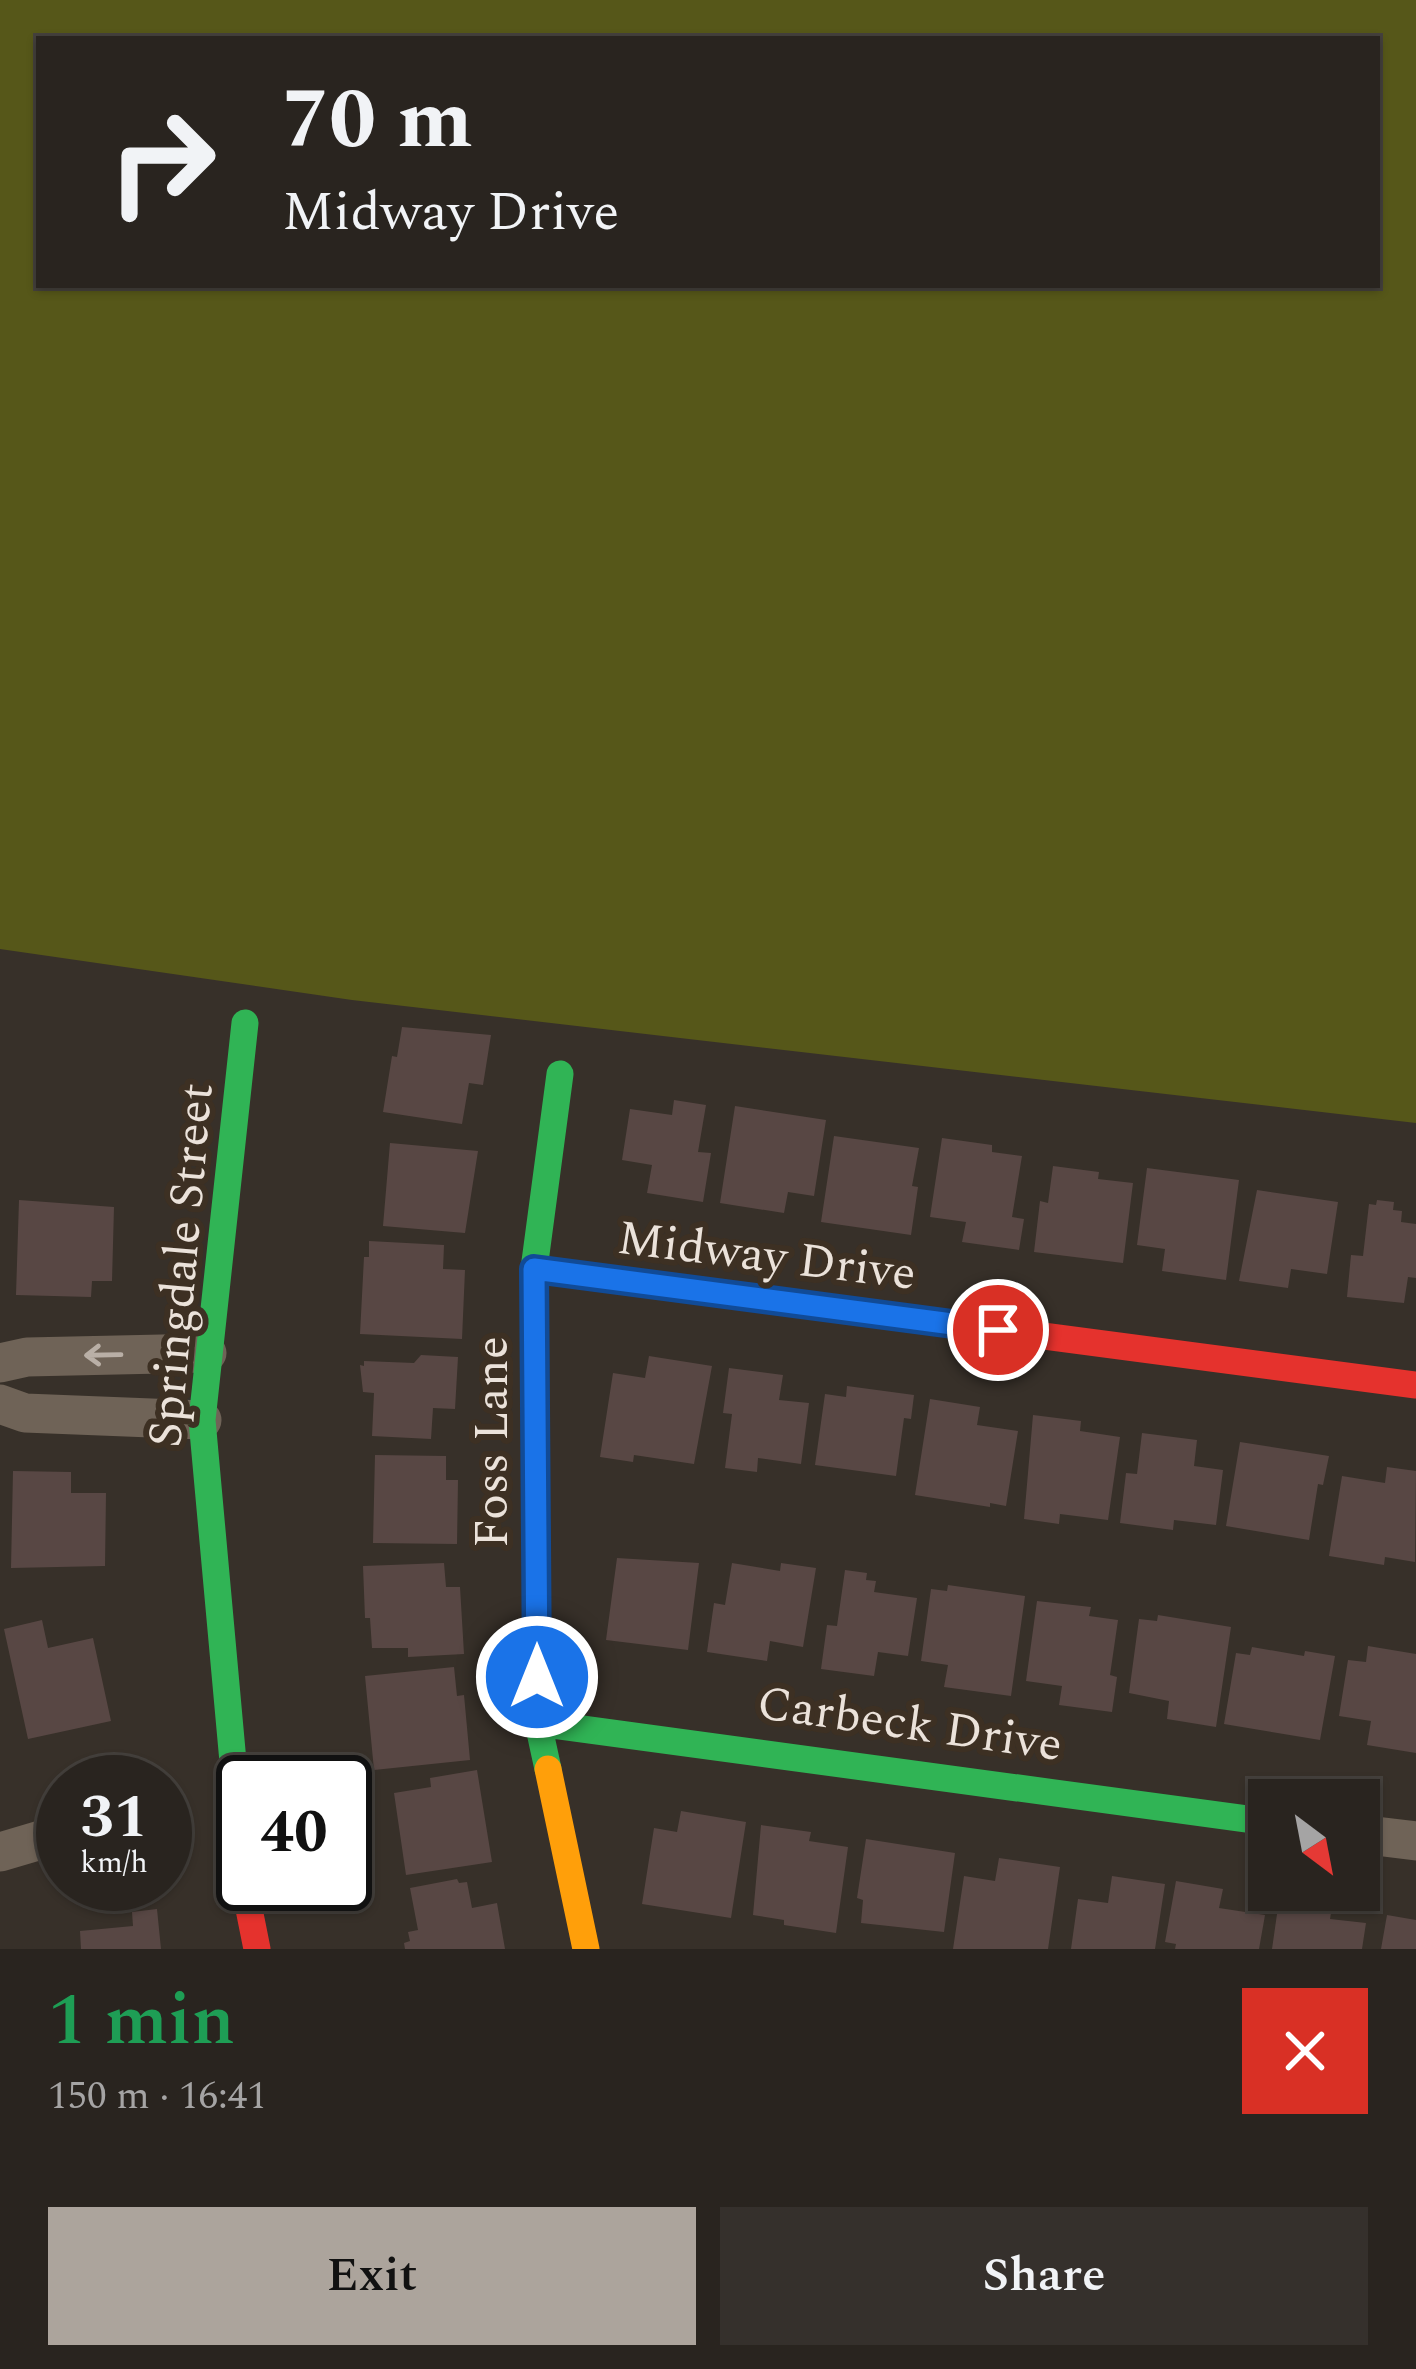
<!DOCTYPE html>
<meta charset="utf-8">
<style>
:root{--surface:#29241f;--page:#35302c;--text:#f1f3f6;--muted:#a5a4a4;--line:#45413d;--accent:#aca49c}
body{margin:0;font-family:Spectral,serif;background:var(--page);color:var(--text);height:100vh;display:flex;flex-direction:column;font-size:45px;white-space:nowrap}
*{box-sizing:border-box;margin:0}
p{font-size:39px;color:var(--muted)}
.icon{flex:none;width:66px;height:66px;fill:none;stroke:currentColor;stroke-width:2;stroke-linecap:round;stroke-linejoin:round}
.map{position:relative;height:1949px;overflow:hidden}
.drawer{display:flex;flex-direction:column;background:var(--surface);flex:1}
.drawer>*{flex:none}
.guide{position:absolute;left:36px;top:36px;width:1344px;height:252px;border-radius:0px;box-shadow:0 3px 9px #0004,0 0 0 3px var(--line);background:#29241f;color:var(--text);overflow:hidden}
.needle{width:78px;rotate:148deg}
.fabs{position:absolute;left:1248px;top:1779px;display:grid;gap:24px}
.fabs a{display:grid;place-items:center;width:132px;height:132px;border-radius:0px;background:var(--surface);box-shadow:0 3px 9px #0004,0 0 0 3px var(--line);font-size:60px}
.speed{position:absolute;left:36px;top:1755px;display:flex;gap:24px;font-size:60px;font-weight:700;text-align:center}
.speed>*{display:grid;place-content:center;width:156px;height:156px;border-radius:50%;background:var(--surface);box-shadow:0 3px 9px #0004,0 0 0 3px var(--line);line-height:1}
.speed small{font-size:30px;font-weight:400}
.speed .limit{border:6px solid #111;border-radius:18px;background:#fff;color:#111}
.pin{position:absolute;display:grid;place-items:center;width:102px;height:102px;color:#fff;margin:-51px;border:6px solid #fff;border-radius:50%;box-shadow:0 3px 12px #0007}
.me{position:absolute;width:132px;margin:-66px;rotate:0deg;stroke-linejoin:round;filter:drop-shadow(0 0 9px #0008)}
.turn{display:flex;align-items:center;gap:42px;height:252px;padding:0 48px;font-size:54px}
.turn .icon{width:156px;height:156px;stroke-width:2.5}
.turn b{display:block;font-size:84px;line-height:102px}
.round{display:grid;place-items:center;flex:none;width:126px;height:126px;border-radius:0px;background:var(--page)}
.overview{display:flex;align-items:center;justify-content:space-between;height:204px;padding:0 48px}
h1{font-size:72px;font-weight:600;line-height:90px;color:#1e9e55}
.cta{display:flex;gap:24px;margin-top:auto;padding:24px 48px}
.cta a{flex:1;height:138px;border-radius:0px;background:var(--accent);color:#111;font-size:48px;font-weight:600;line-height:138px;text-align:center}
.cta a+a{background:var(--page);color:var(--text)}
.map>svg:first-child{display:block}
</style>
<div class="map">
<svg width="1416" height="1949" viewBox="0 0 1416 1949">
<rect width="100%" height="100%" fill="#373029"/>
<path fill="#565719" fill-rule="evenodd" d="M0,0h1416v1123l-1064,-123 -352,-51zM39,39h1338v246h-1338z"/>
<path fill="#584744" d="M402,1027l89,8 -8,50 -14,-2 -7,41 -79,-12 9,-56 5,1z
M674,1100l32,5 -8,47 13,1 -8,49 -56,-9 5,-28 -30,-5 8,-51 42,6z
M735,1106l91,14 -12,76 -26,-4 -4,21 -64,-10z
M834,1136l85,12 -7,38 6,1 -7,48 -90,-13z
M942,1138l50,7v7l30,4 -10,61 12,2 -5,31 -57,-8 4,-20 -36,-5z
M390,1143l88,8 -13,82 -82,-7z
M1053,1166l46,6 -1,7 35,4 -10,80 -89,-11 6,-51 8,2z
M1147,1168l92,12 -13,100 -64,-9 3,-22 -28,-4z
M1257,1190l81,12 -11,72 -36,-5 -3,19 -49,-7z
M19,1200l95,7 -2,74h-20l-1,16 -75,-2z
M1377,1200l17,2 -1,8 9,1 -1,11 15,2v54l-8,-1 -4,26 -57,-6 4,-42 12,1 6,-52 7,1z
M369,1241l75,4 -1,24 22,1 -3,69 -102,-5 4,-77h5z
M421,1355l37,2 -3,52 -22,-1 -2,31 -59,-3 2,-43 -11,-1 -3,-27 4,1v-5l50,2z
M649,1356l63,10 -18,98 -60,-9 -1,7 -33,-5 13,-84 32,5z
M729,1368l54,7 -4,25 30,3 -8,61 -43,-6 -1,14 -32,-4 7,-54 -9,-1z
M847,1386l67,9 -3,24 -7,-1 -8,58 -81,-11 10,-71 21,3z
M930,1399l50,8 -3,18 41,6 -12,75 -16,-3v4l-75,-12z
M1033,1415l48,6 -1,10 40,6 -12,83 -48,-6 -1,10 -35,-5z
M1142,1433l55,7 -3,26 29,4 -7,55 -42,-5 -1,10 -53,-7 6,-50 11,1z
M1240,1442l89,14 -6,29 -5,-1 -9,56 -83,-14z
M375,1455l71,1v24h12l-1,64 -84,-1z
M1387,1467l29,4 -1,91 -30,-5 -1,8 -55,-9 13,-80 43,7z
M13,1471l58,1v21h35l-1,73 -94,2z
M617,1558l82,5 -11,87 -82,-10z
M444,1563l2,24h14l4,67 -56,3v-9h-36l-2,-30h-5l-2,-52z
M732,1563l48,8 1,-8 35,5 -13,79 -33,-6 -3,20 -60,-9 7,-49 11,2z
M845,1570l22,3 -1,7 10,1 -2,11 43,6 -9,58 -30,-4 -4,24 -53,-7 6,-44 10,1z
M948,1585l77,11 -14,100 -67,-9 4,-22 -27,-4 10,-72 16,2z
M1037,1601l54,6 -2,9 29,4 -8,55 7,2 -5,35 -53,-7 3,-19 -36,-5z
M1158,1615l73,12 -15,100 -49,-8 2,-18 -40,-8 10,-74 18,2z
M42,1620l6,28 45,-10 18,83 -83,18 -24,-110z
M1368,1646l48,8v99l-49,-8 4,-24 -32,-5 9,-56 18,2z
M1252,1647l52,9 1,-5 30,5 -15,84 -96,-16 12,-71 14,2z
M454,1667l3,29 7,-1 6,65 -96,10 -9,-94z
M477,1770l15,92 -86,13 -12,-82 37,-6 -1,-9z
M681,1811l65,11 -15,96 -89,-14 12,-76 23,4z
M761,1825l50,7 -2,9 39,6 -12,86 -52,-8v-5l-31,-5z
M866,1839l89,14 -11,79 -83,-9 2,-23 -6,-2z
M999,1858l61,9 -12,82h-95l11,-73 31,5z
M1112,1876l53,8 -10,65h-84l7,-50 30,4z
M457,1879l2,4 8,-1 5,26 25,-5 8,46h-100l-1,-6 6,-2 -2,-9 10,-2 -8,-42z
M1176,1881l47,8 -4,19 46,7 -6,34h-84l1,-5 -11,-2z
M1279,1900l53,7 -2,12 36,4 -4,26h-90z
M157,1909l4,40h-80l-1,-18 53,-5 -1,-14z
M1387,1915l29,5v29h-35z"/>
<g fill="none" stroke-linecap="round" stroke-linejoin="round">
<path stroke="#6f6357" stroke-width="39" d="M0,1363l27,-6 180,-4
M0,1404l25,9 177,7
M1359,1834l57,7
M0,1852l61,-18"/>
<path stroke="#30b455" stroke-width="27" d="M538,1723l731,99
M548,1769l-10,-46 -4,-454 26,-195
M243,1872l-41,-452 43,-397"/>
<path stroke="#ff9f0a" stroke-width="27" d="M548,1769l38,180"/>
<path stroke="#e5322d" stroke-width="27" d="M534,1269l882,116
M244,1884l13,65"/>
</g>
<defs><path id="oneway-shaft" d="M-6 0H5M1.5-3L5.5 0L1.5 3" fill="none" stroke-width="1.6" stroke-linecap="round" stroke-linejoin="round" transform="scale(3)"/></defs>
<use stroke="#b9afa6" href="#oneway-shaft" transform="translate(103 1355) rotate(179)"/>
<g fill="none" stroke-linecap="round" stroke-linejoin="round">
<g stroke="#114b97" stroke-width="30">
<path id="route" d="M537,1677l-3,-408 464,61"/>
</g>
<use href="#route" stroke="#1a73e8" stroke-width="21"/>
</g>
<g text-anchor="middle" stroke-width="12" stroke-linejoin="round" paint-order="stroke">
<g font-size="48" fill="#ebe2da" stroke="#3d3023">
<text transform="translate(767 1254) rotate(7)" y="17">Midway Drive</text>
<text transform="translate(179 1265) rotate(-85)" y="17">Springdale Street</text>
<text transform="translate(490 1442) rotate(-90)" y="17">Foss Lane</text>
<text transform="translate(910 1722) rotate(8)" y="17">Carbeck Drive</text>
</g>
</g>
</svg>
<div class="fabs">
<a><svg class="needle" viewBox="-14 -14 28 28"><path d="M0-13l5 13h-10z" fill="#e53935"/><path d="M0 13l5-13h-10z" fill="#a5a4a4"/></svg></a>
</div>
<div class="speed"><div>31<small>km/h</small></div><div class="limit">40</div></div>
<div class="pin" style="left:998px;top:1330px;background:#d93025"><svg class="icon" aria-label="arrive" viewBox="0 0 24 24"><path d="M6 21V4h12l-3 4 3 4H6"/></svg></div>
<svg class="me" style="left:537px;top:1677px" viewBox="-20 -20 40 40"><circle r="17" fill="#1a73e8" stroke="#fff" stroke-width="3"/><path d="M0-11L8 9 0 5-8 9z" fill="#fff"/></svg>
<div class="guide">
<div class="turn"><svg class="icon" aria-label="right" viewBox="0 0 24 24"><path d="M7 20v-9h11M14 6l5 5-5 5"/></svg><div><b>70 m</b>Midway Drive</div></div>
</div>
</div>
<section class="drawer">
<div class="overview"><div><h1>1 min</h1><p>150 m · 16:41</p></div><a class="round" style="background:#d93025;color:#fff"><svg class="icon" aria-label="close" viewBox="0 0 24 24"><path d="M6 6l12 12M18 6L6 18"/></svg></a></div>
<div class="cta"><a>Exit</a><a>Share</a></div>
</section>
